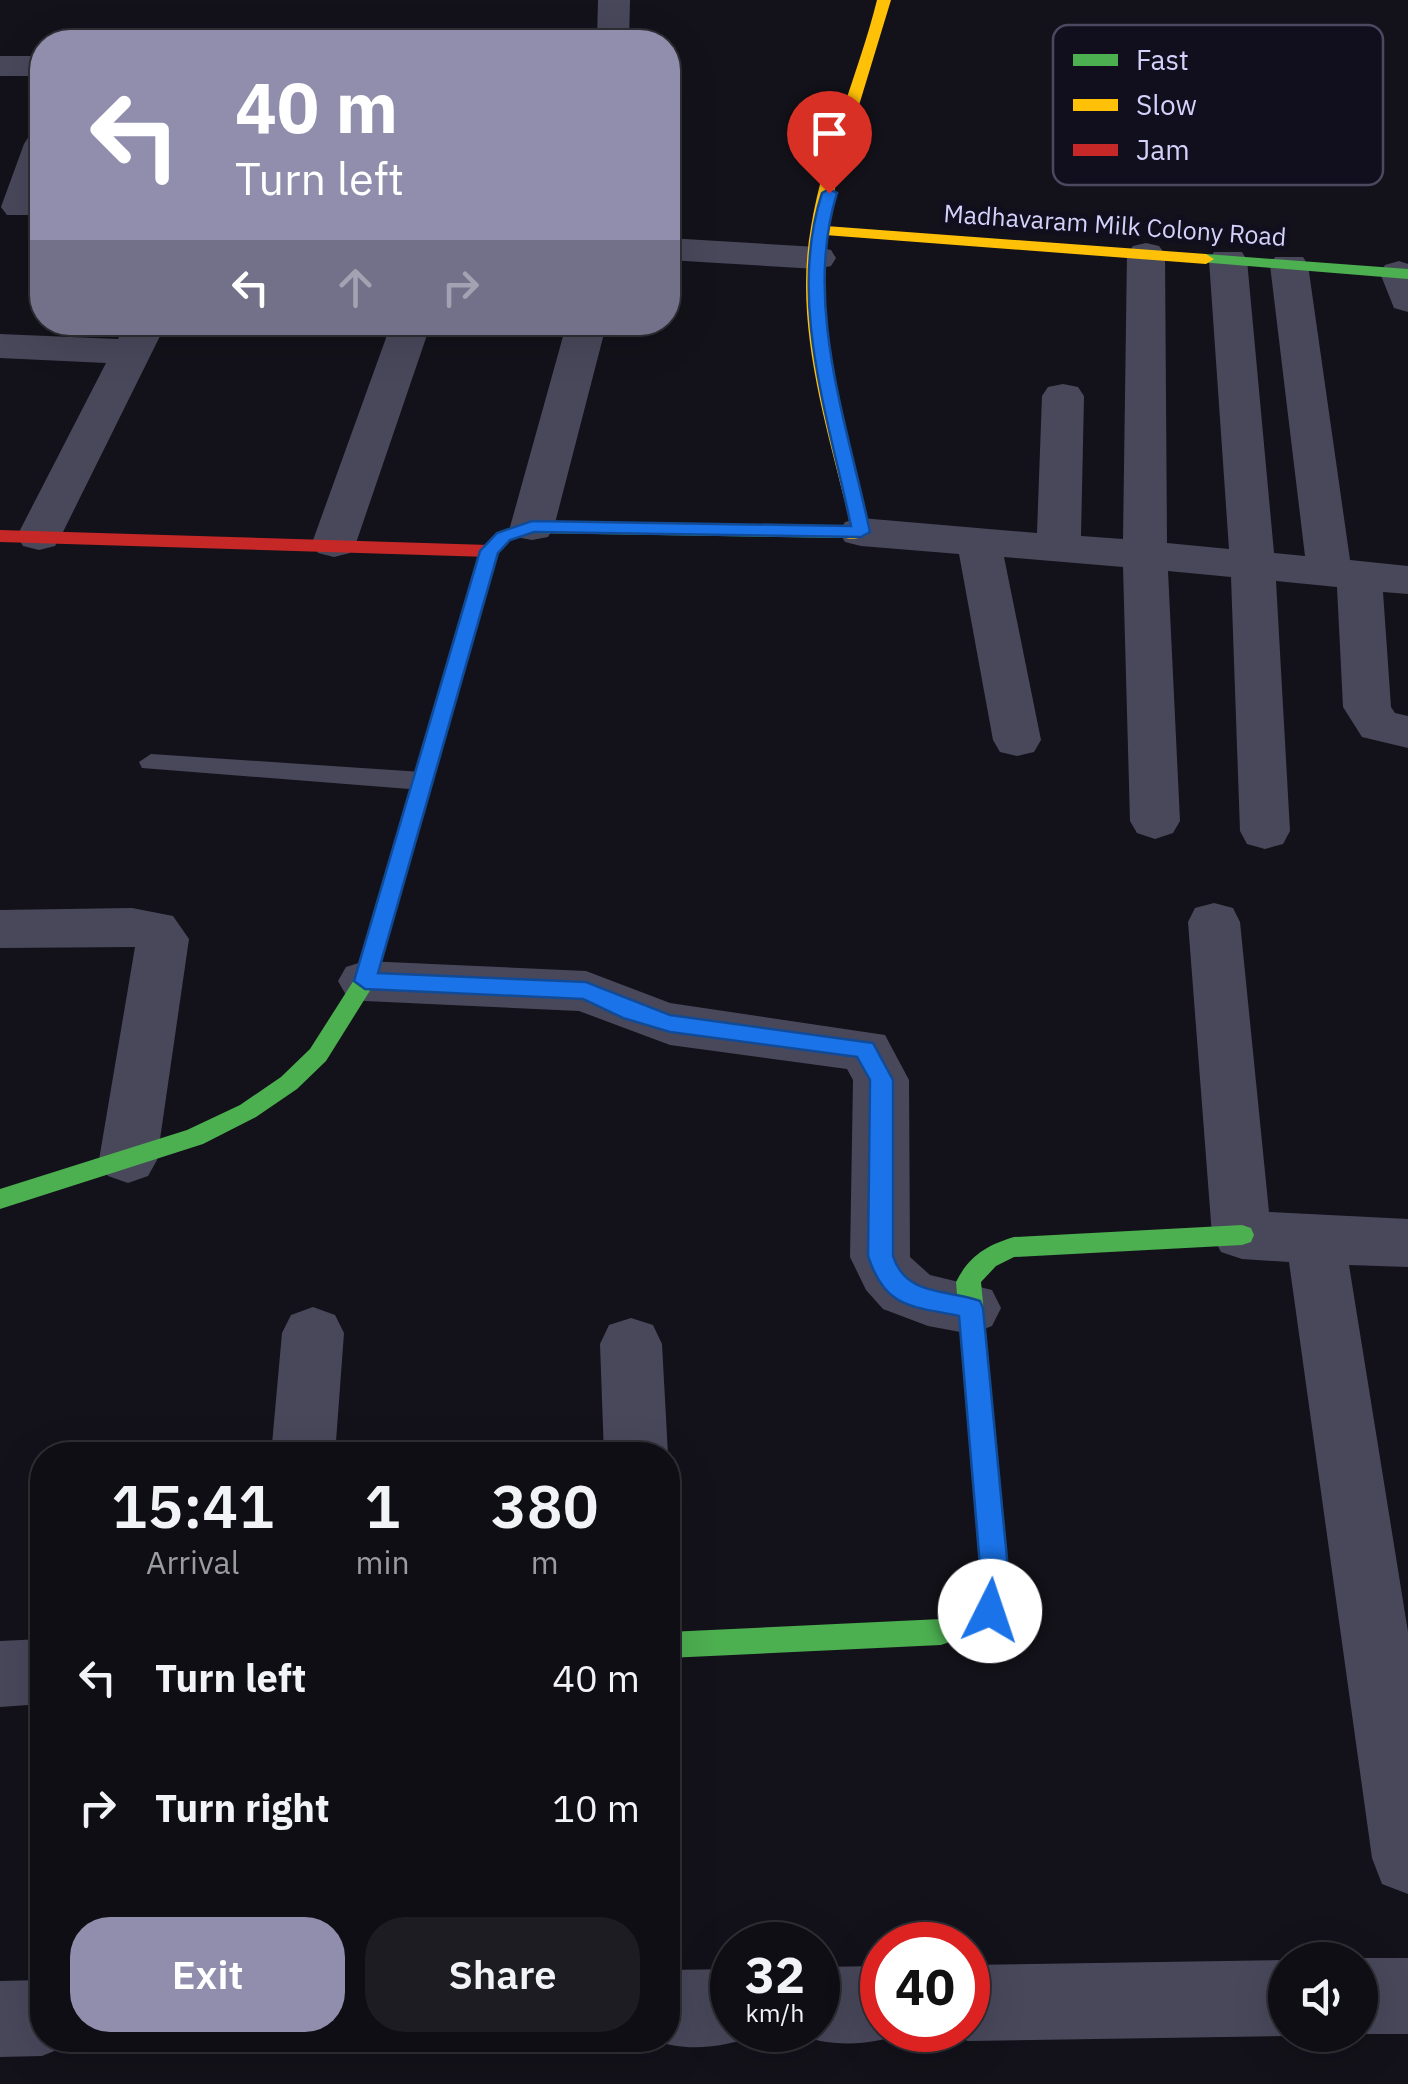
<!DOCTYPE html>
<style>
:root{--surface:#0e0e14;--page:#1c1c22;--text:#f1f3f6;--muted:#9b9ca0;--line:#2e2e34;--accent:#908eac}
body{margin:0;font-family:"IBM Plex Sans",sans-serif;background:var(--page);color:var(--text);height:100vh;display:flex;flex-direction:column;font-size:38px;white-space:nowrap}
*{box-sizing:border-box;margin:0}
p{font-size:32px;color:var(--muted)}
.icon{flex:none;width:55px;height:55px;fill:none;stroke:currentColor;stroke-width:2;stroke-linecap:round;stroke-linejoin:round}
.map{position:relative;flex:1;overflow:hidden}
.side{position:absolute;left:30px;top:1442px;width:650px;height:610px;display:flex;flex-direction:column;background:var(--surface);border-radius:40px;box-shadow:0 10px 40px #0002,0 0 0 2px var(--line)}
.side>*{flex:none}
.banner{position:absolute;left:30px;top:30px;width:650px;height:305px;border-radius:40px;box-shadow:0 10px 40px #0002,0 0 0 2px var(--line);background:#908eac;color:#fff;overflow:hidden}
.controls{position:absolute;left:1268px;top:1942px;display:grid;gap:20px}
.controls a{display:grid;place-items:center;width:110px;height:110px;border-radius:50%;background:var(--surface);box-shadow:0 10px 40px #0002,0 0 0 2px var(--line);font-size:50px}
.speed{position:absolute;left:710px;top:1922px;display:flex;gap:20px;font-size:50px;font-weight:700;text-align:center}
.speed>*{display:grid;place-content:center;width:130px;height:130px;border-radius:50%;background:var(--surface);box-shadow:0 10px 40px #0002,0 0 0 2px var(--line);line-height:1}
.speed small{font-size:25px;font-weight:400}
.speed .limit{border:15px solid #d22;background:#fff;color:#111}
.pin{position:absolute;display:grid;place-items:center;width:85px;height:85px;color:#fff;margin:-102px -42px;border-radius:50% 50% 50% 0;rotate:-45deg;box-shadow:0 0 10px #0007}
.pin .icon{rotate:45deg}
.me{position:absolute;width:110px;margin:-55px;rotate:4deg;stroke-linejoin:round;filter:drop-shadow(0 0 8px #0008)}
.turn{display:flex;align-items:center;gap:35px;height:210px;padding:0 40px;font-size:45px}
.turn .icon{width:130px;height:130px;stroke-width:2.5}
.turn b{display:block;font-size:70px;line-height:85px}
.lanes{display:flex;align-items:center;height:95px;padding:0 40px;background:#0003;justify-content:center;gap:50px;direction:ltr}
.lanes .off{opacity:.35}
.eta{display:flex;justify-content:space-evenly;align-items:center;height:170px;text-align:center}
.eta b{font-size:60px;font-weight:600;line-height:70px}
.button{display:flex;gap:20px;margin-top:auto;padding:20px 40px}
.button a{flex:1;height:115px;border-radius:40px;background:var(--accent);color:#fff;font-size:40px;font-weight:600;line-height:115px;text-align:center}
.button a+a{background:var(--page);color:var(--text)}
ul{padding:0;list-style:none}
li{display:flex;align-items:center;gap:30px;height:130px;padding:0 40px}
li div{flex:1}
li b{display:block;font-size:38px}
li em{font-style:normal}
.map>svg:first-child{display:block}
</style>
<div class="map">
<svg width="1408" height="2084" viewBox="0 0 1408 2084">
<rect width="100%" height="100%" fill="#13121a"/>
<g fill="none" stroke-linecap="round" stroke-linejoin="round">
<path fill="#49485b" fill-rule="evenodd" d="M151,754l271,18 12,9 -12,9 -280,-22 -3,-6z"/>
<path fill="#49485b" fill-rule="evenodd" d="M598,0h32l-1,42h-32z
M0,56h42v20h-42z
M42,133l-3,74 -6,8h-26l-6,-8 23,-63 5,-8z
M668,238l149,9 14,3 5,8 -5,8 -14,3 -149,-9z
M1146,243l13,3 6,8 2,289 62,6 -20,-289 5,-8h28l5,8 27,293 31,3 -35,-291 5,-8h28l5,8 42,295 58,6v28l-25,-2 8,115 4,6 13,3v32l-46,-11 -19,-30 -6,-120 -61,-6 14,250 -7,13 -18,5 -18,-5 -7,-13 -9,-254 -63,-6 12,250 -7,12 -18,6 -18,-6 -7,-12 -7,-254 -119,-10 37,183 -7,12 -17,4 -17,-4 -7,-12 -34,-186 -98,-8 -16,-4 -6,-10 6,-10 16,-4 176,15 5,-137 6,-9 15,-3 15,3 6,9 -3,140 42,3 4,-285 6,-8z
M1399,261l9,3v48l-14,-4 -14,-35 5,-8z
M127,322h40l-106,214 -6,10 -16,4 -16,-4 -6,-10 89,-173 -106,-5v-24l118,5z
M383,322h41l2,16 -70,205 -6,10 -16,4 -16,-4 -6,-10 74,-205z
M567,322h40l-53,205 -6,10 -16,3 -16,-3 -6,-10z
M1214,903l19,5 7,14 29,290 139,7v48l-59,-2 59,367v262l-26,-10 -10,-26 -83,-596 -47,-3 -21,-7 -9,-17 -24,-313 7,-14z
M132,908l41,8 16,23 -32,221 -9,16 -20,7 -20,-7 -9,-16 36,-213 -135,1v-38z
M365,961l221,10 84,32 215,32 24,45 1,177 20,18 62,15 9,18 -9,18 -21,8 -43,-8 -45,-17 -17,-19 -16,-33 3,-177 -6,-11 -177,-24 -91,-34 -214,-10 -19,-6 -8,-14 8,-14z
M313,1307l22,8 9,18 -9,122h-64l11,-122 9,-18z
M631,1318l22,7 9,19 6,111v1l-64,-1 -4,-111 9,-19z
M42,1639v65l-42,3v-66z
M1360,1958h48v76h-48v-74h-4z
M1285,1960v76l-317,5 -26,-11h26v-65z
M882,1966v64l27,1c-38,16 -80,17 -118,1l27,-2v-63z
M732,1969v61h28l-1,4c-31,13 -73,19 -105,6h14v-70z
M42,1980v60h29l-2,5 -27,11 -42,1v-76z"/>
<path fill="#4caf50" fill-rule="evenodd" d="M1206,254l202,15v10l-208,-17 -2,-3z
M532,521l311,5 9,6 -9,6 -310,-5 -23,7 -12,13 -122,428 -50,80 -29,28 -41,28 -53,27 -203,65v-20l187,-59 53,-25 41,-28 29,-28 44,-69 126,-429 18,-19z
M1242,1225l9,3 3,7 -3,7 -9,3 -228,12 -18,9 -15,16 29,308 -24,39 -45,16 -273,13v-26l273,-13 26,-9 15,-23 -26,-305c13,-26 31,-37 58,-45z"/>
<path fill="#ffc107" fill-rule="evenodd" d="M877,0h14l-52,171 -13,55 380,28 8,5 -8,5 -381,-29c-10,102 21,199 45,297 -8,9 -28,9 -36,0l3,-4 14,-2c-23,-97 -58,-199 -40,-299 13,-78 47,-151 66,-227z"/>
<path fill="#c62828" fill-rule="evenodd" d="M0,530l489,15 9,6 -9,6 -489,-15z"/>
</g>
<path fill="#1a73e8" stroke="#114b97" stroke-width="2.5" d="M829,189l8,4c-34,110 10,230 33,339l-9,5 -327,-5 -24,8 -12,13 -120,420 208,9 84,33 203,28 20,37v176c13,40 52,33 87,45l3,7 27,282 -10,30 -10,4 -10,-4 -4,-9 6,-21 -23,-274c-49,-10 -74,-8 -91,-60l2,-176 -13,-23 -187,-25 -47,-14 -40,-19 -218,-10 -11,-8 126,-430 17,-18 35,-12 319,5c-22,-107 -64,-225 -29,-333z"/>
<g text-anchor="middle" stroke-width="10" stroke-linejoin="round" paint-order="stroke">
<g font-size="25" fill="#d4d1fa" stroke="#110e1e">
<text transform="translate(1115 225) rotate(4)" y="9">Madhavaram Milk Colony Road</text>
</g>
</g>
<rect x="1053" y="25" width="330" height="160" rx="15" fill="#110e1e" stroke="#4c4860" stroke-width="2.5"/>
<rect x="1073" y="54" width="45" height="12" fill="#4caf50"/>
<rect x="1073" y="99" width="45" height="12" fill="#ffc107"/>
<rect x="1073" y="144" width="45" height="12" fill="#c62828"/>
<g font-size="28" fill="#d4d1fa">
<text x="1136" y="70">Fast</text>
<text x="1136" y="115">Slow</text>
<text x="1136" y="160">Jam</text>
</g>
</svg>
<div class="controls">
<a><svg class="icon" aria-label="sound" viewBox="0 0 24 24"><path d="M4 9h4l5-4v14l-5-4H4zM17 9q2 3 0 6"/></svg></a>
</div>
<div class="speed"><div>32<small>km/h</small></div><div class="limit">40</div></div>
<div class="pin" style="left:829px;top:193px;background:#d93025"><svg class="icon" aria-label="arrive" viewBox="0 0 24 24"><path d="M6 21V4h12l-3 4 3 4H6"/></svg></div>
<svg class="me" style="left:990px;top:1611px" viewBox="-20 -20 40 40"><circle r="19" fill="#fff"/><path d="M0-13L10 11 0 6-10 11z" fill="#1a73e8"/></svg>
<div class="banner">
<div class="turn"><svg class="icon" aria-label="left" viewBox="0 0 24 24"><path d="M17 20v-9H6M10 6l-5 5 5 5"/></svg><div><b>40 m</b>Turn left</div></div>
<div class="lanes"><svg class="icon" aria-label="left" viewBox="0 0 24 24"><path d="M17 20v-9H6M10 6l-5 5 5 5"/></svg><svg class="icon off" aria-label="ahead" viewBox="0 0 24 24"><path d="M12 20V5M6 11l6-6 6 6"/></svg><svg class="icon off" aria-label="right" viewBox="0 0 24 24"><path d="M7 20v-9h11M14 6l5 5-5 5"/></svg></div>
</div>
<section class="side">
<div class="eta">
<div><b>15:41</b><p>Arrival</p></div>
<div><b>1</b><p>min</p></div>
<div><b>380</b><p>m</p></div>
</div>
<ul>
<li><svg class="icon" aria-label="left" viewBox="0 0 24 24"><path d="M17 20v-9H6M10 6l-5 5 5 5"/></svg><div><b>Turn left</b></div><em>40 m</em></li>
<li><svg class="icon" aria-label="right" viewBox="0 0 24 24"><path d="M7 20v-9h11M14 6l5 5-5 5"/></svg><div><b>Turn right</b></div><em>10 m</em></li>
</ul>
<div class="button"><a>Exit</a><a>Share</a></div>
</section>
</div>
